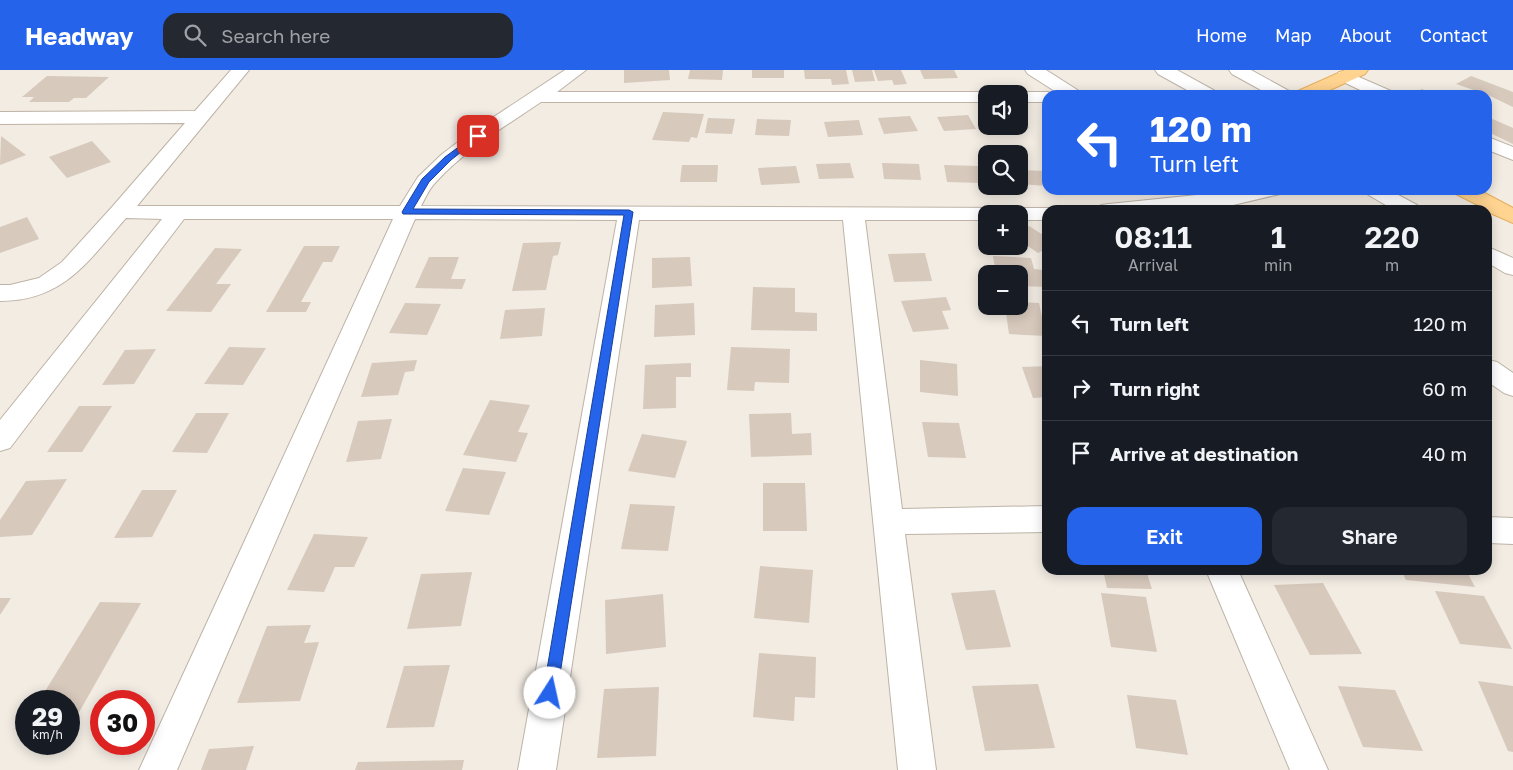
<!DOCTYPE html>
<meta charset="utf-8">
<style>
:root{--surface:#171b24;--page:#242831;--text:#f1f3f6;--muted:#9ea1a6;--line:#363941;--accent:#2563eb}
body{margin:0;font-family:"Golos Text",sans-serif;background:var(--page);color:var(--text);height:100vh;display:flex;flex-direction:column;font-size:19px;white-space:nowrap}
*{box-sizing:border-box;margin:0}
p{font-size:16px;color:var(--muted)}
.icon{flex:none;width:28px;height:28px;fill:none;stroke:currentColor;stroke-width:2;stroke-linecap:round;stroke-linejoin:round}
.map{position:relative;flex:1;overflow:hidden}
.side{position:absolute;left:1042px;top:135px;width:450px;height:370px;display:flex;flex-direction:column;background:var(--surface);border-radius:15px;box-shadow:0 2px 12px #0003}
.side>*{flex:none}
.guide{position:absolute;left:1042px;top:20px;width:450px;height:105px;border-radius:15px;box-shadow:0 2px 12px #0003;background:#2563eb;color:#fff;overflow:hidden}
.fabs{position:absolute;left:978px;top:15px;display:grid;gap:10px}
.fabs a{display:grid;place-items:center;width:50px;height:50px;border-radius:10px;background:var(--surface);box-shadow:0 2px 12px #0003;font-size:25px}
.speed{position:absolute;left:15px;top:620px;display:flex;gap:10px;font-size:25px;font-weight:700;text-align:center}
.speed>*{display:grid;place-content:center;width:65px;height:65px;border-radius:50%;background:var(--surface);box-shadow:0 2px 12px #0003;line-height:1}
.speed small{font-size:12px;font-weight:400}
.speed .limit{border:8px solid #d22;background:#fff;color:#111}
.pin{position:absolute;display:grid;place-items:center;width:42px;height:42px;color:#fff;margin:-21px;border-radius:10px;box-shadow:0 2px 8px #0006}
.me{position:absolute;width:55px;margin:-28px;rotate:10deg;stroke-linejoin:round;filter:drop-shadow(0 0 4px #0008)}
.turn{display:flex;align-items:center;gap:18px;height:105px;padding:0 25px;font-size:22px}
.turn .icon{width:65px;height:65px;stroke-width:2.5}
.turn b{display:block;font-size:35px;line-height:42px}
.eta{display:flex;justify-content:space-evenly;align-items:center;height:85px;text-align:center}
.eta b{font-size:30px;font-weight:600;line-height:35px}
.cta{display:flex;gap:10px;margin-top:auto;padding:10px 25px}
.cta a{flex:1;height:58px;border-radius:15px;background:var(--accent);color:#fff;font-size:20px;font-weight:600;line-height:58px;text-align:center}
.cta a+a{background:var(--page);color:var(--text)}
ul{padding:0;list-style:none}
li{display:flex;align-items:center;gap:15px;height:65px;padding:0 25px;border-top:1px solid var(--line)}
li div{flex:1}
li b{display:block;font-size:19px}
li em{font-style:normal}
header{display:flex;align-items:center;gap:30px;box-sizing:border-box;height:70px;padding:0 25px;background:var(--accent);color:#fff}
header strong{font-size:24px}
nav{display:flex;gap:28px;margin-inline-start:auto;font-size:18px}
.search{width:350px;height:45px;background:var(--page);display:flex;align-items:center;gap:12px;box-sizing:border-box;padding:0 18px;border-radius:15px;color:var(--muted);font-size:19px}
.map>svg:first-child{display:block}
</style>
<header>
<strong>Headway</strong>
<div class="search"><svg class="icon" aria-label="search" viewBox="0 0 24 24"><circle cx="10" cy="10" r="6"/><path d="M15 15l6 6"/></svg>Search here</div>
<nav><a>Home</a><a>Map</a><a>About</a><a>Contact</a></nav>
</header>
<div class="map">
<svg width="1513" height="700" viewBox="0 0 1513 700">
<rect width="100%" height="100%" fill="#f2ece3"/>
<path fill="#d7c9bc" d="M624,0h45l1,10 -46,3z
M690,0h33l-1,10 -34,-1z
M752,0h32v8h-32z
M804,0h42l3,14 -17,1 -1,-6h-26z
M852,0h20l3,11 -20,1z
M874,0h27l6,14 -13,1 -2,-5 -14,1z
M920,0h34l4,8 -34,1z
M47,6l62,1 -23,21h-12l-5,4h-40l5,-5h-12z
M1471,6l42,16v15l-25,-12 -32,-11z
M1422,19l14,6h-28z
M663,42l41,2 -7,24 -6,-1 -2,5 -37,-2z
M1019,44h2l8,14 -41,2 -1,-4h32z
M968,45l8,14 -32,2 -7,-14z
M910,46l8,15 -34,3 -6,-16z
M1488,47l25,11v16l-25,-12z
M708,48l27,1 -3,15 -27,-1z
M757,49l34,1 -2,16 -34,-1z
M859,50l4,15 -35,2 -4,-15z
M1,66l25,19 -26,10z
M92,71l19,21 -44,16 -18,-21z
M850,93l4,15 -35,1 -3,-15z
M882,93l37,1 2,16 -37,-1z
M682,95h36l-1,17h-37z
M944,95l35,1 4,17 -36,-1z
M796,96l4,17 -39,2 -3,-17z
M1019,100l27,1 2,15 -29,-2z
M27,147l12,22 -39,14v-26z
M1029,156l19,12v10l-10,5 -19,-13v-9z
M561,172l-3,13 -5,1 -7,34 -34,1 11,-48z
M304,176h36l-8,16h-9l-22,40h10l-5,10h-40z
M215,178l27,1 -26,35h15l-20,28 -45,-1z
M925,183l7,28 -38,1 -6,-28z
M993,186l38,2 3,11 10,1 4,17 -29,-1v-12h-23z
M429,187h30l-8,22h15l-4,10 -47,-1z
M690,187l2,29 -40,2v-30z
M753,217l42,1v24l22,1v18l-66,-1z
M946,227l5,13 -9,1 7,18 -36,3 -12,-31z
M1019,232l20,1 7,33 -37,-2 -4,-28h14z
M405,233l36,1 -14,31 -38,-2z
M694,233l1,32 -41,2 1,-32z
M545,238l-3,28 -42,3 5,-29z
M229,277l37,1 -23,37 -39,-1z
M731,277l59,2 -1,34 -34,-1 -1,9 -27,-1z
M156,279l-22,35 -32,1 23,-35z
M417,290l-3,11 -9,1 -7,23 -37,2 11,-34z
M920,290l37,4 1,32 -38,-4z
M691,293v14h-15v31l-33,1 2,-44z
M1048,296v31l-15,1 -11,-31z
M490,330l40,5 -12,27 10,1 -12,29 -53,-7z
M79,336h33l-30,46h-35z
M196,343h33l-22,40 -35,-1z
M791,343l1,21 19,-1 1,22 -61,2 -2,-43z
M392,349l-11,40 -35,3 12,-41z
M922,352l37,1 7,35 -38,-1z
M642,364l45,7 -12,37 -47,-7z
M463,398l43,4 -17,43 -44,-4z
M67,409l-35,56 -32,2v-17l26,-39z
M763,413h42l2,48h-44z
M142,420h35l-25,47 -38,1z
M630,434l45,2 -7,45 -47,-2z
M314,464l54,3 -14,30h-19l-11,25 -37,-2z
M760,496l53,4 -4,53 -55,-5z
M1103,500h43l6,19 -45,-1z
M1401,500h65l9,17 -69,-7z
M472,502l-11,54 -54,3 14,-55z
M1323,513l39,71 -52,1 -36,-70z
M995,520l16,57 -45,3 -15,-57z
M1435,521l49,5 28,53 -52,-5z
M1101,523l45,4 11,55 -46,-5z
M663,524l3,53 -60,7 -1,-54z
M0,528h11l-11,17z
M100,532l41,1 -72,127v-29h-30z
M311,555l-7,18 15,-1 -19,59 -63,2 30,-77z
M759,583l57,4 -1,41 -20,-1 -1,24 -41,-4z
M450,595l-16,62 -48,1 18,-62z
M1478,611l35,5v66l-5,-1z
M1038,614l17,64 -70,3 -13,-65z
M1338,616l57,4 28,61 -60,-4z
M659,617l-3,69 -59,2 7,-69z
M1127,625l49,5 12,55 -52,-7z
M254,676l-8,24h-45l8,-21z
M464,690l-2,10h-107l3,-8z"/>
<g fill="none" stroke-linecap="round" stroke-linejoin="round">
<g stroke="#beb3a6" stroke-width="2">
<path id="minor" d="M231,0h18l-112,136h263l18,-29 23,-22 30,-23 94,-62h21l-29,22h429l6,1 -6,1v8h-445c-37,25 -76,48 -106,81 -6,6 -10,16 -14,23l627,2 8,1 -8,1v10h-29v-6h-33v6h-121l37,289 146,-3v26l-143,2 31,236h-38l-55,-550h-204l-83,550h-38l99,-550 -202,-1 -238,551h-38l254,-551h-209l-174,229 -10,3v-31l162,-201 -36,-1c-38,43 -62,83 -126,83v-16h10l29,-7 23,-16 50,-55 73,-84 -185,1v-12l195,-1z
M1025,0h21l33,21 3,4h-21l-33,-21z
M1155,0h22l38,21 3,4h-22l-38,-21z
M1229,0h22l38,21 3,4h-22l-38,-21z
M1345,1l46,20 3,4h-23l-32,-15 -3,-4 3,-4z
M1019,22h29l8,3h-8v7h-29v-8h-7z
M1488,67l25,10v13l-25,-10z
M1245,120h38l-3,4 -47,11 -52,5h-83l3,-5 8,-1z
M1364,120h25l28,15 3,5h-26l-27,-16z
M1488,177l25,11v17l-8,-2 -17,-10z
M1488,290l9,2 16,11v23l-9,-3 -16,-11z
M1488,447l25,1v26l-25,-1z
M1206,500h32l90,200h-38z"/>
</g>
<g stroke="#e6ae5e" stroke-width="2">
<path id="major" d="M1345,0h23l-3,4 -46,21h-24l3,-4z
M1453,120h26l34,18v15l-25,-11v-2l-32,-16z"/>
</g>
<use href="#minor" fill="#fff" fill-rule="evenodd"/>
<use href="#major" fill="#ffd390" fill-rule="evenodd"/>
</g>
<path fill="#2563eb" stroke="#184099" d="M475,65l6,1 -30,24 -22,22 -16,27 216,1 4,2 -76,481 -2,5 -5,2 -5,-2 -2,-5 81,-478 -221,-1 -1,-2 20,-33 23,-22z"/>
</svg>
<div class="fabs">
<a><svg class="icon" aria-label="sound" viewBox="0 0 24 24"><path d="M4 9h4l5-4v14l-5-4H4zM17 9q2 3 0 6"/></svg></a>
<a><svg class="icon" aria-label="search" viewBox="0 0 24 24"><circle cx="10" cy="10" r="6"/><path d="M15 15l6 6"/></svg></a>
<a>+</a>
<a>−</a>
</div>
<div class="speed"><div>29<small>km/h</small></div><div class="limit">30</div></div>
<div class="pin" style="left:478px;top:66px;background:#d93025"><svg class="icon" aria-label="arrive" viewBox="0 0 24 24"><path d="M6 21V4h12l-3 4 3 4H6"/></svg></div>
<svg class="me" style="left:550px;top:623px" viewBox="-20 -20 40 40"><circle r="19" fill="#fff"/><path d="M0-13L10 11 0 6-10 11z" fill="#2563eb"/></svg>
<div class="guide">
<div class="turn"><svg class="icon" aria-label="left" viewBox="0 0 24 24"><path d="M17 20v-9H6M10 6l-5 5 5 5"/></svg><div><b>120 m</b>Turn left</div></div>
</div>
<section class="side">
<div class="eta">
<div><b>08:11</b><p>Arrival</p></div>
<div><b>1</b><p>min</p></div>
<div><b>220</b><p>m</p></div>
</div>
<ul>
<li><svg class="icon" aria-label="left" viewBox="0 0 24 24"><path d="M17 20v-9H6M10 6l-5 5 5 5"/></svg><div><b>Turn left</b></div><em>120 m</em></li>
<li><svg class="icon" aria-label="right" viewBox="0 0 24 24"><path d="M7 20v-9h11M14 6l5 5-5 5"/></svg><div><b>Turn right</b></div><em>60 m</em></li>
<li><svg class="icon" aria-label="arrive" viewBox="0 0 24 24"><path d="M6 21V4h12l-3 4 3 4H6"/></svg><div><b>Arrive at destination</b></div><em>40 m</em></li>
</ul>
<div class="cta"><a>Exit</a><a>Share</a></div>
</section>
</div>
